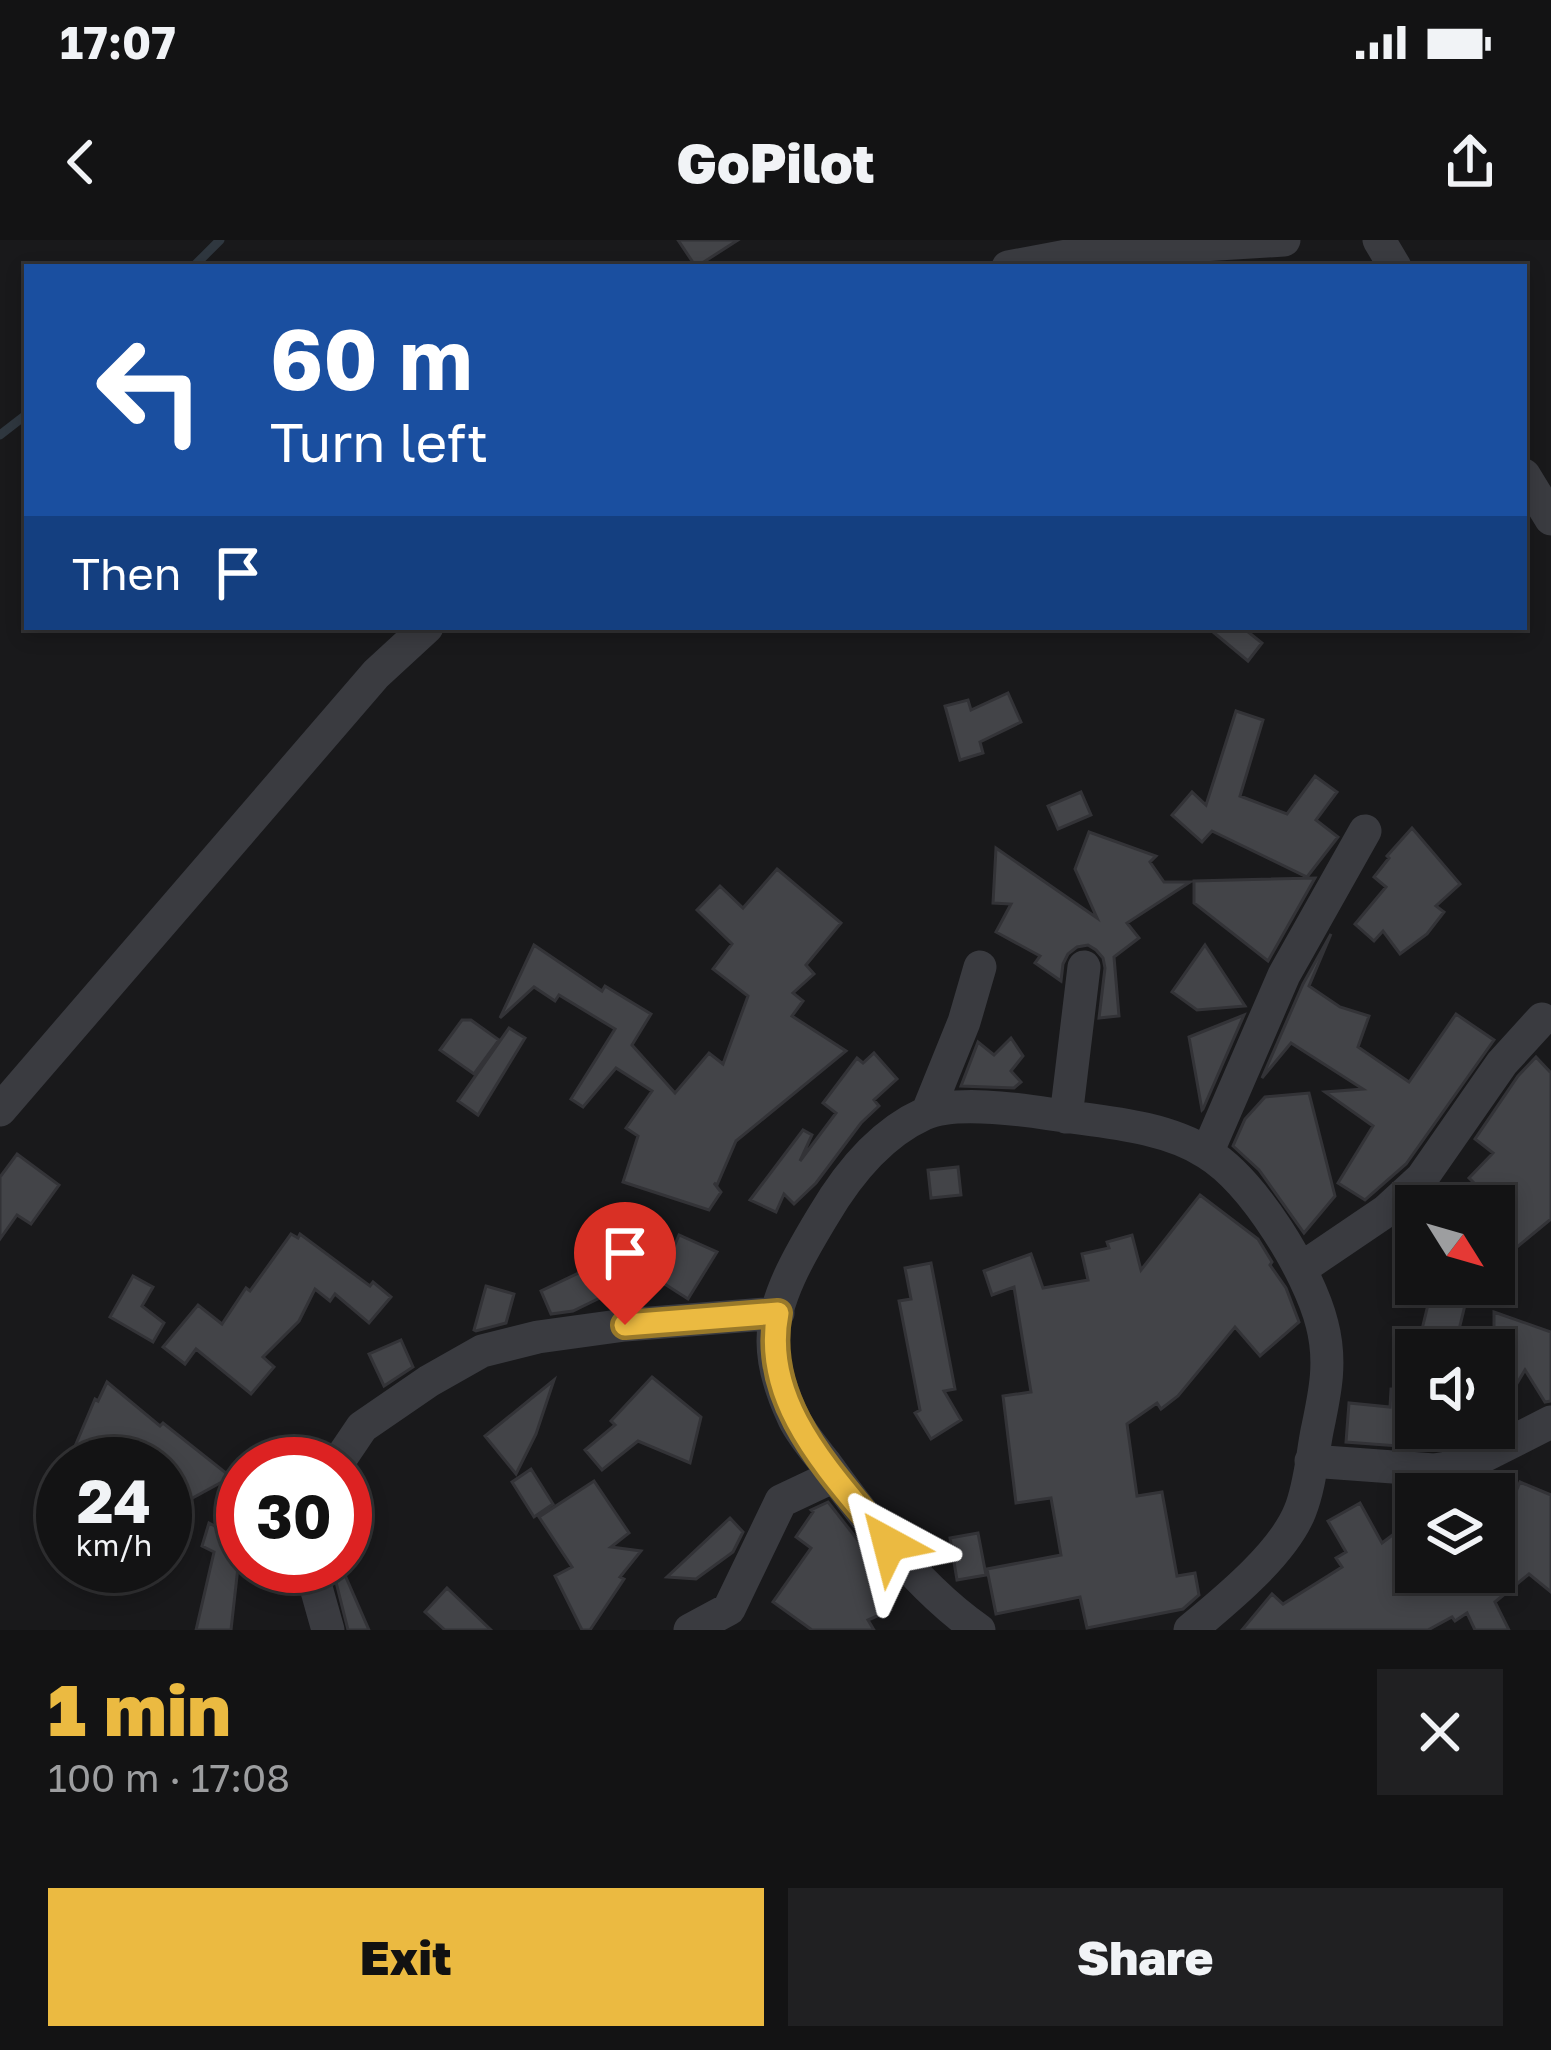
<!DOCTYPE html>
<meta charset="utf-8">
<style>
:root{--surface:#131314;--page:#202022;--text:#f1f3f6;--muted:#9d9ea0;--line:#323234;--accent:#ebba41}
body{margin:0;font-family:"Golos Text",sans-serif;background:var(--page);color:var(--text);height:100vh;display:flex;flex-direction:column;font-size:45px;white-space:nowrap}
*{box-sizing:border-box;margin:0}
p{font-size:39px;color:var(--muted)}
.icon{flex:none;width:66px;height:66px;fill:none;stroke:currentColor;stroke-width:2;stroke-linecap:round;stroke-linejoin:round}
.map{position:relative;height:1390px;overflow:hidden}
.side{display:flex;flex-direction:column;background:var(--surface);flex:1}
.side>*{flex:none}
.top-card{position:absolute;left:24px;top:24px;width:1503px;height:366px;border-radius:0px;box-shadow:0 6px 18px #0003,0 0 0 3px var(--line);background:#1a4fa0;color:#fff;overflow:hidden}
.needle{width:78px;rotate:127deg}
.fabs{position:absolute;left:1395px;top:945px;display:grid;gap:24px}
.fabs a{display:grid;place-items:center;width:120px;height:120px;border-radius:0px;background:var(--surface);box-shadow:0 6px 18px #0003,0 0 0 3px var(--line);font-size:60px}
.speed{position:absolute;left:36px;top:1197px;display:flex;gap:24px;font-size:60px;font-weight:700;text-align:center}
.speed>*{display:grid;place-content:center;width:156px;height:156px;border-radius:50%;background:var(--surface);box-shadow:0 6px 18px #0003,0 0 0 3px var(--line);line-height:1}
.speed small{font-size:30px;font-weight:400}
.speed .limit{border:18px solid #d22;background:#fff;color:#111}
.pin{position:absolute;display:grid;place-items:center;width:102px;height:102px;color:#fff;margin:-123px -51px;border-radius:50% 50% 50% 0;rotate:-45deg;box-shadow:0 0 12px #0007}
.pin .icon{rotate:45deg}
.me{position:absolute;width:132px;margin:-66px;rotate:322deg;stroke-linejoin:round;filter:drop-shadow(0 0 9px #0008)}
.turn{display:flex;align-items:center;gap:42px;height:252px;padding:0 48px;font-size:54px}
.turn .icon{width:156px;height:156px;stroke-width:2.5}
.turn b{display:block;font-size:84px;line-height:102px}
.then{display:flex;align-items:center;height:114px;padding:0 48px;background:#0003;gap:24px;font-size:45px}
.round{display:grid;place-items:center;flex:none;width:126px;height:126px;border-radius:0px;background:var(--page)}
.overview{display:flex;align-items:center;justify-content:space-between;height:204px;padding:0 48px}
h1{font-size:72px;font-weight:800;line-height:90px;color:var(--accent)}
.primary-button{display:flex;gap:24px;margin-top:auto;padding:24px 48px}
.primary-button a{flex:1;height:138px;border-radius:0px;background:var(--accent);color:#111;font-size:48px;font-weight:800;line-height:138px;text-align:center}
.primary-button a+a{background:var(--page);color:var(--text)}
.status{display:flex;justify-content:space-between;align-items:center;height:84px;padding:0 60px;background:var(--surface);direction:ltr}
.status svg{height:33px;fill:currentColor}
header{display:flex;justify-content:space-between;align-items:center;height:156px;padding:0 48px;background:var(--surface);font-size:54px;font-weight:800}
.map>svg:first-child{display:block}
</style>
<div class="status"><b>17:07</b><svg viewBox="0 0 49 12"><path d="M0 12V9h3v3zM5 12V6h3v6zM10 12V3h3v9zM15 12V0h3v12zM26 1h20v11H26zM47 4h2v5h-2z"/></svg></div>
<header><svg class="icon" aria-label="back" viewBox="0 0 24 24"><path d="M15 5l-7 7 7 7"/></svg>GoPilot<svg class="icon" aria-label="share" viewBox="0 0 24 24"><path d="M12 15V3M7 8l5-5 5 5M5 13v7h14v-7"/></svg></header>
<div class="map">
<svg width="1551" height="1390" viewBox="0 0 1551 1390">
<rect width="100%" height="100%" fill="#19191b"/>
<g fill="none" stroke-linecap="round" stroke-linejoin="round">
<path stroke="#2f373f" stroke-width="9" d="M193,27l27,-27
M0,195l27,-21"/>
</g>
<path fill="#434448" stroke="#333337" stroke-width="3" d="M678,0h60l-42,27z
M1207,387h35l20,16 -14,18z
M1008,453l13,29 -41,20 3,11 -23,7 -15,-54 23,-6 3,10z
M1236,471l27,9 -23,76 47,18 28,-38 22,16 -21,28 22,17 -31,40 -95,-46 -10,11 -30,-27 20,-23 14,13z
M1081,552l10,23 -33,14 -10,-23z
M1412,588l48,56 -24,22 8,6 -17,22 -27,20 -17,-23 -9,10 -19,-17 31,-37 -12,-10 15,-19 -2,-2z
M1089,592l67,24 -6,6 14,20h26l-63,41 12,15 -25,19 5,59 -20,2 6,-50 -2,-10 -7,-8 -8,-5 -11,2 -9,7 -5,10 -2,17 -26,-18 5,-7 -44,-24 15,-28 -18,-1 3,-55 101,70 -22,-49z
M777,629l64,54 -35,42 8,9 -21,19 10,8 -11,15 54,35 -110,90 -19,44 -3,-2 7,9 -12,18 -86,-28 15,-46 -12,-8 26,-37 -36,-23 -33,39 -12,-8 44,-70 -56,-34 -4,6 -21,-14 -34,31 34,-73 68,46 3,-5 46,28 -19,31 43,48 34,-40 14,11 25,-68 -35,-27 19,-25 -35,-34 23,-24 23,22z
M1315,638l-47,83 -74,-58v-22z
M1331,694l-22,52 31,21 29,9 -11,31 51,35 47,-68 38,26 -88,124 -41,36 -27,-17 35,-57 -48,-34 38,-3 -72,-46 -29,35 41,-94z
M1205,705l40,61 -48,4 -25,-18z
M1244,775l-41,94 -1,1 -13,-73z
M462,780h9l28,20 -25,34 -34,-24z
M509,788l16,10 -47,77 -20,-14z
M1011,798l12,18 -12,15 10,11 -7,6 -53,-2 17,-44 16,13z
M874,813l23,26 -23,21 5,6 -18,17 -45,60 -22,21 -10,-10 -8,18 -26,-12 53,-70 9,5 -12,26 36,-48 -13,-10 34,-45 6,5z
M1536,817l15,16v146l-57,47v-60h-35l16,-22 -6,-6 24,-25 -18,-14 43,-63z
M1309,853l26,103 -31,37 -45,-63 -26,-24 12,-27 20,-22z
M17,914l42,31 -28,39 -14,-9 -17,24v-62z
M958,927l3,28 -30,3 -3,-28z
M1200,955l58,44 14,23 -2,3 16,23 13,34 -39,34 -25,-29 -57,69 -17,13 -4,-6 -30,21 10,72 25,-4 15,84 18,-3 4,22 -16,14 -96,19 -7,-31 -84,17 -9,-45 74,-14 -10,-57 -35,5 -13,-107 28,-4 -17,-105 -22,8 -8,-24 47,-17 12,34 45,-8 -6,-26 27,-6 -2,-6 25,-7 9,35z
M617,986l56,23 6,-14 38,17 -29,47 -53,-34 -5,33 -24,-3 -33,16 -22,3 -10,-23 48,-23 10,1z
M291,994l7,4 2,-4 70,52 3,-4 18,15 -22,26 -34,-29 -5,7 -15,-12 -16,32 -36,36 11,10 -23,27 -55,-45 -11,15 -22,-17 35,-42 24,19 24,-36 4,3z
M931,1023l24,126 -11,2 17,29 -30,19 -16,-26 5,-3 -21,-109 12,-2 -6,-31z
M133,1036l20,11 -11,19 22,17 -11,19 -43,-25z
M1433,1044h40l-17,14 10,3 -12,49h-37z
M486,1046l28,8 -8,29 -30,8 -2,-1z
M1494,1072l57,20v69l-6,1 -20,-32 -31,52z
M401,1100l12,27 -29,19 -15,-32z
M652,1137l49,40 -11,46 -52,-22 -36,29 -17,-20 30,-25 -4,-4z
M554,1140l-18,54 -20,40 -31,-38z
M107,1142l53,44 3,-3 68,54 -66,36v-49h-68v-6l-24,-7 22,-52 3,2z
M1391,1149l25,2 -4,42 -13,-1 -1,14 -52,-4 3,-39 41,4z
M531,1229l22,35 -19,13 -22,-35z
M594,1241l35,52 -18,14 30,4 -21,26 4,2 -34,51h-8l-27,-54 17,-9 -33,-50z
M1520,1242l31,13v97l-22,-18 -34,28 14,28h-34l-8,-17 -12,8 -3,-4 -24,13h-186l30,-36 11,10 59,-37 -6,-9 10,-6 -18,-31 32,-18 22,40 21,-16 13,17v28h78v-28z
M828,1262l36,46 27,62 -23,10 6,10h-62l-39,-28 38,-54 -15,-11 17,-25 -2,-2z
M730,1278l13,14 -10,20 -37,27 -29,-2z
M209,1283l32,17 -10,90h-35l18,-78 -12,-6z
M978,1293l8,42 -29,5 -7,-42z
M332,1326h9l28,64h-21z
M447,1348l44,42h-46l-20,-18z"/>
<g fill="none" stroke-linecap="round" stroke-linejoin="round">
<path stroke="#3a3b40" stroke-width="33" d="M1379,0l16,27
M1008,27l80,-15 196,-12
M1524,235l27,44
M0,870l376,-436 51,-47
M928,871l36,-89 16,-55
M1066,877l18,-150
M1207,913l77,-178 81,-144
M1302,1028l84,-57 36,-33 80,-115 40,-44
M1311,1221l123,9 32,-5 85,-43
M337,1224l25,-37 67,-46 53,-30 56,-14 87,-12 153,-12
M310,1326l18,64
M690,1390l39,-21 52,-108 53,-25
M979,1390c-57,-39 -113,-110 -153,-166 -11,-14 -24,-29 -32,-45 -11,-23 -21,-52 -21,-78 0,-43 29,-90 50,-125 24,-41 57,-82 101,-102 30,-14 93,-5 126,0 51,8 113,11 157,39 47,29 102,119 115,171 10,38 3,69 -5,107 -5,26 -7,55 -17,80 -17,43 -75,90 -110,119"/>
</g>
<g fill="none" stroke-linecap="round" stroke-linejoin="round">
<g stroke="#99792a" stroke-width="30">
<path id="route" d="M625,1085l153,-12c-18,93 58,164 111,231"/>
</g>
<use href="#route" stroke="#ebba41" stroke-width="21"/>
</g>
</svg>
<div class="fabs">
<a><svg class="needle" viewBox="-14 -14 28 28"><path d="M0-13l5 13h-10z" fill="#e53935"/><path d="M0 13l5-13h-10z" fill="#9d9ea0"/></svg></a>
<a><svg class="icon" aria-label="sound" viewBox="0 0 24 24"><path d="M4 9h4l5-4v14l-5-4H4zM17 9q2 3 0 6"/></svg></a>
<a><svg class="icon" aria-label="layers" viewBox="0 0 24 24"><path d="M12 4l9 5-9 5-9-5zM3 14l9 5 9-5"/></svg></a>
</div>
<div class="speed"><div>24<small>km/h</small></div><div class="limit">30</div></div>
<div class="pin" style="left:625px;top:1085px;background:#d93025"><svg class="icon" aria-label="arrive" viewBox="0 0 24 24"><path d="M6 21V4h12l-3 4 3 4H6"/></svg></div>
<svg class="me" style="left:889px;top:1304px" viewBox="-20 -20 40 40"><path d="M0-17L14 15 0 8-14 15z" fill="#ebba41" stroke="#fff" stroke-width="4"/></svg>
<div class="top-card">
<div class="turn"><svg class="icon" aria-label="left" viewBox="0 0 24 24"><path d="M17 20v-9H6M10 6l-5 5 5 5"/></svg><div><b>60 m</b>Turn left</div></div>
<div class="then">Then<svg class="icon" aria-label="arrive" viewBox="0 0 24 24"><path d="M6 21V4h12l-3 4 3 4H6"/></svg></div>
</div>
</div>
<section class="side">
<div class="overview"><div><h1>1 min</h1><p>100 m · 17:08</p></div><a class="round"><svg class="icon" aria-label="close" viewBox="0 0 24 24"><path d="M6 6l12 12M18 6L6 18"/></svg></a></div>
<div class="primary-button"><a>Exit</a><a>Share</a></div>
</section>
